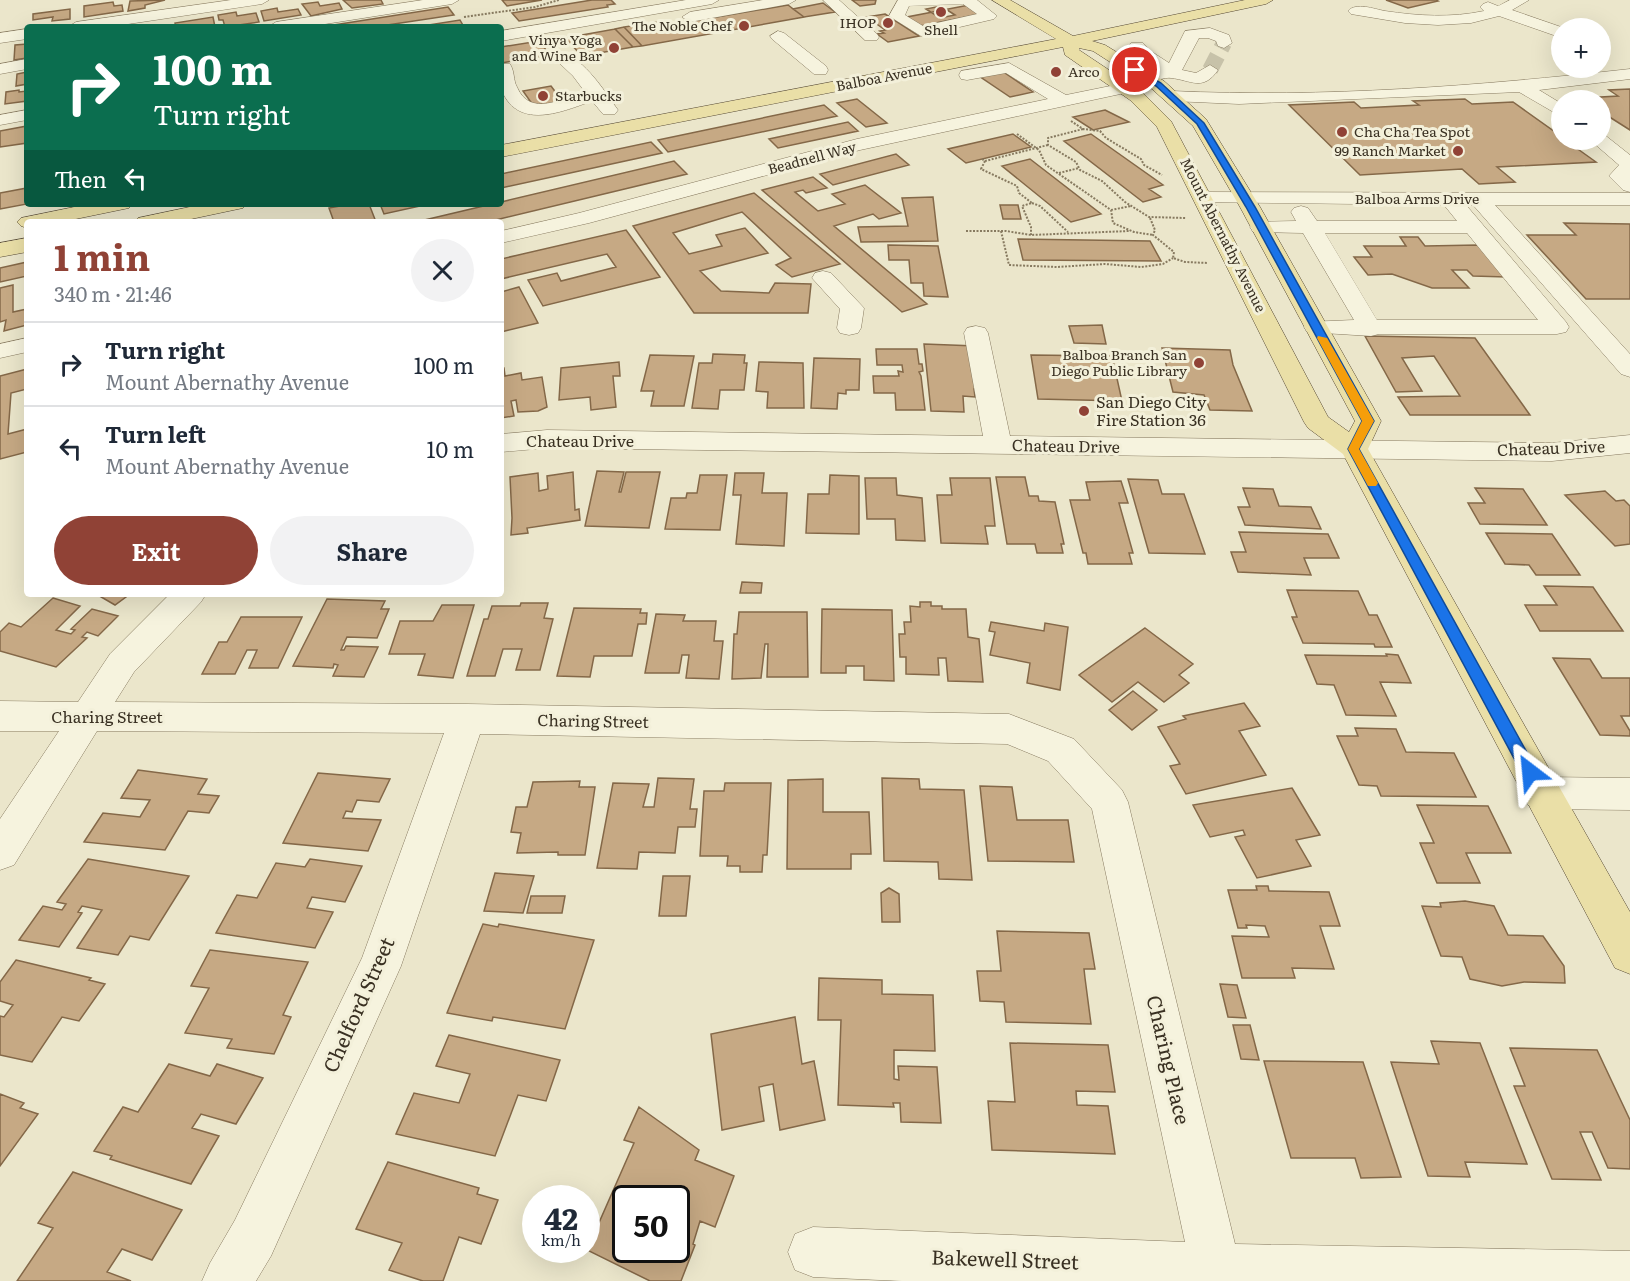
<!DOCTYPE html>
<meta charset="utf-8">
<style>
:root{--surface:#fff;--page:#f2f2f3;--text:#1f2937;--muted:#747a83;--line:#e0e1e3;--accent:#904236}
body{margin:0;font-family:Literata,serif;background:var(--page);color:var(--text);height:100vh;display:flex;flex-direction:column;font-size:22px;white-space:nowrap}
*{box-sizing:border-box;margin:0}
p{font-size:20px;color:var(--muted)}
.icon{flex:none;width:33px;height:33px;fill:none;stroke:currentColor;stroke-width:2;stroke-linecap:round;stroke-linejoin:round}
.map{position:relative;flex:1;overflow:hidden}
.details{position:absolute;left:24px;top:219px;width:480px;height:378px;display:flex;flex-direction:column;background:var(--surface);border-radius:6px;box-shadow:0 6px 24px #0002}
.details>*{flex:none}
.banner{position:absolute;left:24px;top:24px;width:480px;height:183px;border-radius:6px;box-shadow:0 6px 24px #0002;background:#0b6e4f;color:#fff;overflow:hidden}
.buttons{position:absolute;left:1551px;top:18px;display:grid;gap:12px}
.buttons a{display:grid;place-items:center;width:60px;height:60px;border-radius:50%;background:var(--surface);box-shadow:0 6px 24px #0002;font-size:30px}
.speed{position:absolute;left:522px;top:1185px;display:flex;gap:12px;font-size:30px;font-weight:700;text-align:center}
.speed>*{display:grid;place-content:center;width:78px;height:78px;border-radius:50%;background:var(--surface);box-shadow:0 6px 24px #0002;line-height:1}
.speed small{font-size:15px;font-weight:400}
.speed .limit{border:3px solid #111;border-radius:9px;background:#fff;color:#111}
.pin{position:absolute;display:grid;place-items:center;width:51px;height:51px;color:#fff;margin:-26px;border:3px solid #fff;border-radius:50%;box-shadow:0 2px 6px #0007}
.me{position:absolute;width:66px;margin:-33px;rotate:331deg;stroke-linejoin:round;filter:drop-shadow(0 0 4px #0008)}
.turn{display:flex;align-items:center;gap:21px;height:126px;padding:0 30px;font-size:27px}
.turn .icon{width:78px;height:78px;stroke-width:2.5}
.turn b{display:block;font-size:42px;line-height:51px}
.then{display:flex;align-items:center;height:57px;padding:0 30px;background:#0003;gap:12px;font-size:22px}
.round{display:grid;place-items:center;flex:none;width:63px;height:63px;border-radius:32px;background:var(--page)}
.headline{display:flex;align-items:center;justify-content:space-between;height:102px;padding:0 30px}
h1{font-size:36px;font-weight:700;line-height:45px;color:var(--accent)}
.cta{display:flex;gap:12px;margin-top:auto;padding:12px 30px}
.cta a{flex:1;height:69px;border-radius:36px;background:var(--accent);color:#fff;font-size:24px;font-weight:700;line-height:69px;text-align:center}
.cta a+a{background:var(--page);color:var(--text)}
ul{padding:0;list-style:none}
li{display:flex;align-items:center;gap:18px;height:84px;padding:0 30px;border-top:2px solid var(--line)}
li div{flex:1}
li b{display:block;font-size:22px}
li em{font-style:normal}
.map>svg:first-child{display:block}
</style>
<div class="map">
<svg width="1630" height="1281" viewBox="0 0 1630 1281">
<rect width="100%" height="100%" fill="#ebe6cb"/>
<path fill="#c6a984" stroke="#846848" stroke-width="1.5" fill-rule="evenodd" d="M165,0l-20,5v3l-17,3 2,-10z
M343,0h38l2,4 -31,4z
M502,0h40l-35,6z
M592,0h19l4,4 -8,1 1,2 -89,14 -7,-8z
M852,0h24l-1,4 -15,2z
M1386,0h50l2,1 -30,7z
M113,2l1,4 8,-1 1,6 -39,6v-11z
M318,2l2,4 19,-3 3,6 -31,7 -9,-12z
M823,3l12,9 -31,5 -11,-8z
M788,5l16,12 -162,29 -18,-19 34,-5 5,4z
M969,5l13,9 -62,12 -13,-9z
M941,6l14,9 -15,3 -14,-9z
M448,7l6,8 -80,12h-53z
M277,8l1,4 20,-3 3,6 -37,6 -3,-10z
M70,9v10l-18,2 1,-4 -20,3v-6z
M236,12l1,4 19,-3 3,9 -34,5 -2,-7h-4l-1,-5z
M885,14l34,22 -31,6 -11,-8 7,-1 -4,-2 5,-1 -18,-13z
M213,17l2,10h-39l-1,-4z
M460,20l4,7h-48z
M624,27l18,19 -9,1 -18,-18z
M615,29l18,18 -51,9 -17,-18z
M539,41l11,14 -49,8v-16z
M27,44v14l-13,2 1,-15z
M999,69l34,23 -23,5 -34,-23z
M27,72v12l-11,2 1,-12z
M551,86l12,16 -28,6 -12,-17z
M1630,89v41l-30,-19v-11h-15l-4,-2 37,-2 -9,-6z
M19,90v2l8,-1v10l-22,3 1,-12z
M857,99l30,24 -21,4 -29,-24z
M1465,99l7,5 41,-2 49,35v3h3l31,22 -99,5 18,15 -36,2 -17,-15 -102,6 -71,-70 65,-3 7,6 58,-3 -6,-4z
M824,105l13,11 -169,36 -10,-12z
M1105,110l24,12 -36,8 -20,-13z
M848,122l10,9 -80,17 -9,-9z
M27,126v17l-27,4v-16z
M1013,134l18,13 -65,16 -18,-14z
M1091,134l72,51 -14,4 12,8 -18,5 -79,-61z
M651,142l11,11 -161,35v-14z
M896,154l13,11 -76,20 -13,-11z
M1030,159l71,55 -30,8 -69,-56z
M674,161l13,13 -200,48h-71l76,-18h9v-2z
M813,177l14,11 -21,5 -3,-3 -8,2 23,19 27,-7 -13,-10 33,-9 36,28 -22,6 -6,-5 -39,12 93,78 -25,8 -140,-122z
M27,188v16l-27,5v-16z
M754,193l86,71 -48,13 -16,-12 15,-7 -49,-46 -69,21 16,21 33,-8 -6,-11 29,-7 23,25 -68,18 21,20 48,2 6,-10 36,1 -3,29h-114l-61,-87z
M933,197l5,44 -77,1 -3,-15 50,-1 -6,-28z
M351,204h18l7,18h-42l-5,-14z
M380,204h49l-45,10z
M1000,205h18l3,14h-18z
M1564,223l66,1v75h-44l-59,-64h49z
M626,230l34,47 -117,29 -15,-26 29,-7 4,8 55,-14 -9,-13 -106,25v-20z
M1400,237h18l7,9 53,-1 28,32 -33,-1 -6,-6h-15l17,18h-37l-40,-14 -24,1 -14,-18h18l-8,-11h42z
M1018,239l132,2 11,20 -138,-1z
M888,245l50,1 10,51 -24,-1 -1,-13h-12l-2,-23h-20z
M27,262v14l-27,6v-14z
M13,285v27l14,-3v16l-23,6 2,-11 -6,2v-34z
M519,287l19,36 -37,9v-40z
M1102,325l4,19 -32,-1 -5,-17z
M1365,336l110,2 55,77h-120l-12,-18 62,-1 -26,-40 -32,2 20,33 -26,1z
M924,344l52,2 6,43h-8l1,8 -12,-1 1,16 -33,-1z
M1162,348l68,2 3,15 19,46 -42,-1 -6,-15 -31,-3z
M876,349h41l2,15h3l1,7 -4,1 2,4 4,34h-29l-1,-17h-21l-1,-17h26l-1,-5 5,1 -1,-7h-25z
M713,354l32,1 -1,8h3l-3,27h-24l-2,19 -26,-1 7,-45h13z
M650,355l44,1 -10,50h-33l3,-15h-13z
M1031,355l81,1 10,45 -84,-2z
M814,358l46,1 -1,31h-13v4l-8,-1 -1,16 -26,-1z
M619,362l1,14h-7l3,31 -25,3 -1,-13 -31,3 2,-32z
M759,362l44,1 1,45h-37l1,-16 -12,-1z
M501,368h3l1,8 16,-3 1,7 20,-3 5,30 -9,4 -20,1 -2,-12 -5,1 3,15 -13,2z
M27,369v20l-16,4 -3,41 19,-5v23l-27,7v-83z
M597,471l27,1 -5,20h2l5,-20h34l-11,56 -64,-2z
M573,472l2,38 4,-1 1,11 -53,8 1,5 -17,2 1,-17 -2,-41 28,-4 1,18 9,-2 -1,-13z
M735,473h29l-2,20h25l-3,53 -48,-2 5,-49h-8z
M700,475h27l-7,55 -55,-1 6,-31h15l1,-5h10z
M830,475l29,1v58l-53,-1 2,-39h21z
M996,477h29l4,19h9l1,5 16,1 9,42h-3l2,9h-26l-2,-9h-28z
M865,478h31l1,17 25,3 3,43 -29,-1 -1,-21h-28z
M950,478h40l5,48h-10l3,18 -47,-1 -4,-48h15z
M1128,479l30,1 4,14h22l21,60 -56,-1z
M1121,481l7,22h-9l14,50h-4l3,11h-44l-2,-11h-3l-13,-53h20l-4,-18z
M1243,488l30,1 6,17 32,1 10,22 -76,-4 -7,-18h12z
M1475,488l48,1 24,36 -67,-1 -12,-21h17z
M1605,491l11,10 8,-1 6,6v38l-15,2 -50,-51z
M1239,532l89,2 11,24h-35l7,17 -73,-3 -7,-20h15z
M1486,533l66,1 28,41h-44l-7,-10 -24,-1z
M742,582l20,1 -1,10h-21z
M1544,586l49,1 30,44h-83l-15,-26h32z
M1287,590l71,1 11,24h8l15,32h-17l-1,-3 -71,-1 -11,-26h5z
M96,594h34l-15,11z
M53,598l27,8 -24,24 15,4 4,-4 -4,-1 21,-20 26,7 -20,20 -11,-4 -5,5 5,1 -31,29 -56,-16v-19l9,-9 12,4z
M327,599l58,2 -4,8h8l-12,29 -30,-1 -6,13h3l2,-4 32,1 -14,30 -31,-1 5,-11 -4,-1 -1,4 -40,-2z
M920,602h11v4h11v3h24l2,28 11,2 4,43 -35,-1 -2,-23h-8l1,17 -33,-1v-17h-6l-1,-23h6l-1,-12h7l-1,-16 10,1z
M521,603h27l-4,15 9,1 -13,51h-24l6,-21h-19l-8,27h-28l17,-57h4l4,-13h28z
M442,605h32l-21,73 -35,-3 7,-21h-36l11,-33h33z
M574,608l67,1 -1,4h7l-1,11h-8l-6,32h-38l-4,21 -33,-1z
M822,609l70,1 2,71 -30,-1v-14h-18v7h-25z
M739,612h68l1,65h-41l1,-33h-3l-4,34 -29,1 2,-45h3z
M656,614l29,1 -2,6h33l-2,20h9l-4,38 -33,-1 3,-23h-7l-3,18h-34z
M241,617h61l-24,51h-29l8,-18h-10l-12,24h-33l17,-32h8z
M991,622l53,9 1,-8 23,4 -8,63 -33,-7 3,-20 -40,-8 5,-23 -6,-1z
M1145,628l48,36 -14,11 10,8 -25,19 -26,-20 -26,20 -33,-27z
M1386,654l12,1 13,28 -31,-1 16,34 -50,-1 -12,-30 -17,-1 -12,-29 82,1z
M1553,658l37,1 12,19h28v38h-9l9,15v5l-30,-1z
M1133,691l24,19 -25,20 -23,-20z
M1244,703l16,23 -21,5 27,44 -80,19 -16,-28 10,-2 -22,-37 28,-8 -3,-3z
M1355,728l41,1 10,23 48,1 22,44 -95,-1 -4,-10 -18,-1 -22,-49h21z
M138,770l69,9 -9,15 21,2 -10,17 -21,-2 -23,39 -81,-8 19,-29 37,4 10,-17 -29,-2z
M318,773l72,6 -11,23 -22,-2 -5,12 -6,-1 -3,7 38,2 -13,31 -85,-8z
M658,778l36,1 -4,30h7l-2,18h-17l-3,26 -36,-1 -2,17 -40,-1 16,-85 36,1 -6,23h11z
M882,778l37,1 1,10 44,1 8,90 -33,-1 -1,-17 -54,-1z
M823,779v33h46l2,42h-20v15h-64l1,-89z
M580,781l-1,6h16l-10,68h-27v-3l-41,1 4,-20 -10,-1 5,-25h11l6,-25z
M725,783h46l-4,72h-4l-1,17h-22v-6h-13l1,-10h-28l4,-65h20z
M980,786l32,1 5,33h51l6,42 -86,-1z
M1292,788l28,47 -24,5 15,26 -54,12 -22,-41 10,-2 -2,-5 -33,7 -17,-32z
M1417,805l71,1 23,47h-45l14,30h-43l-17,-40h14z
M88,859l101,17 -40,64 -19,-4 -12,19 -41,-7 25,-38 -20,-4 -4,6 4,1 -23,34 -40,-7 24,-34 19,4 4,-6 -9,-2z
M310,859l52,7 -17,36 -33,-5 -5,11 26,4 -18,36 -99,-15 21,-38 20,3 19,-35 29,4z
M495,873l39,3 -11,37 -39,-2z
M663,876h27l-4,40h-27z
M1256,886h12l1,5 60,1 11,34h-20l14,43 -42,-1 3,10h-53l-10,-42 37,1 -4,-11 -19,-1 1,3h-9l-10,-38h29z
M889,888l10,6 1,28h-18l-1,-29z
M531,896h34l-3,17h-35z
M1465,901l29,5 14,29 35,1 21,30 1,17 -41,-1 -22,4 -32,-7 -8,-22 -21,-1 -19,-50 19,1 -1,-4z
M483,924l15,3 1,-3 95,16 -29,89 -72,-12 -1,4 -45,-8z
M997,931l92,2 6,36h-11l1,9 6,46 -85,-2 -2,-20 -24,-1 -3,-30h24z
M210,950l98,12 -25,53 8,2 -17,37 -47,-6 5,-9 -47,-6 24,-45 -18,-2z
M16,960l75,18 -2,2 16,4 -26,37 -17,-4 -30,45 -32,-7v-39l4,1 9,-12 -13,-4v-19z
M819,978l63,2v14l51,1 2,56 -41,-1v29l5,1 -1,-14 39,1 4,56 -40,-1 -1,-19h-7l1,4 -56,-2 3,-85h-23z
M1220,984l17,1 9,33 -18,-1z
M795,1017l7,47 12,-3 11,59 -45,10 -7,-46 -14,3 5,34 -42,9 -11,-96z
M1233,1025h17l9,35 -18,-1z
M449,1035l111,25 -14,41 -28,-6 -23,61 -99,-22 18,-41 45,10 11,-29 -34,-8z
M1431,1041l49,2 47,121 -62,-2 5,15 -42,-1 -37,-114 48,2z
M1010,1043l98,2 7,47 -39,-1 1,14 31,1 7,48 -123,-4 -4,-49 27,1z
M1510,1048l87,2 33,70v49l-22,-1 -16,-36h-12l21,48 -49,-1 -38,-93h11z
M1264,1061l99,1 38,115 -40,1 -6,-20h-64z
M169,1064l41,12 7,-12 46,14 -27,46 -35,-10 -9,14 27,8 -28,48 -81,-25 2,-3 -18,-5 29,-44 15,5z
M0,1094l24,9 -4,5 18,6 -38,52z
M639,1107l60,43 -4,10 39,16 -19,51 -15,-6 -7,23 2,1 -14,36h-31l-63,-31 47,-107 -10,-3zM626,1198h50v52h-50z
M388,1162l91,26 -2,6 21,6 -17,44 -22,-7 -16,44h-20l-34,-11 13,-27 -46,-14z
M73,1172l109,38 -30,50 -30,-11 -15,23 24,9h-114l36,-53 -15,-5z"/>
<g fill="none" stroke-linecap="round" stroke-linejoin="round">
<path stroke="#c7c2a9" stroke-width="16" stroke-dasharray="16 8" stroke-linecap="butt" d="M1210,70l14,-27"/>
<g stroke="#877a60" stroke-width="1">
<path id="minor" d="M231,0h38l-7,4 -154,23h-40l8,-5z
M423,0h36l-7,4 -146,23h-38l8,-5z
M686,0h33l-7,4 -211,37v-10z
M763,0h33l-7,4 -99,18 -8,-5 8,-5z
M823,0h16l38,34 2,3 -2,3h-12z
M898,0h79l20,16 -3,3 -73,17 -32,-20zM963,4l14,10 -54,12 -18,-11 4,-9z
M1510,0h19l-17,10 52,18h-2v10l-63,-22 -28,7 -33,2 -33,-2 -54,-9 -3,-3c8,-9 26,-2 37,0 33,5 66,7 99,0l-4,-4 3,-3 5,-2 10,4z
M1210,28l19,7 3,8 -8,5 -6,-2 -2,-5 -8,-3h-9l-17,32 14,3 14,-8 8,5c-15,22 -27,10 -47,8 -8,-1 -15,4 -24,2l-2,-4 2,-4 11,-2 -21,-14 -8,-10 2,-3h12l6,7 20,13 16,-32z
M27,29v10l-27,4v-10z
M778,31l6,2 42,33 2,4 -2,4h-12l-42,-35 -2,-3z
M562,53c23,6 43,39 56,57l-3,4h-12l-11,-13c-28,10 -73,30 -90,-10 -3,-7 -1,-19 -1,-27h9c5,8 3,16 7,23 13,31 46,11 68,5l-12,-16 -19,-18z
M27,59v10l-27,5v-10z
M1009,63l57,32 59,-12 6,1 3,4 -3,4 -6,1 -265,57 -271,73 -88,20v-12l78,-18 278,-74 191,-40 -42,-26 -39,7 -6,-1 -2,-4 2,-4z
M1630,69v10l-91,11 23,14v13l-43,-25 -280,12 -67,-3 -6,-1 -3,-4 3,-4 6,-1c153,7 306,-5 458,-22z
M27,110v10l-27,5v-10z
M1600,135l6,1 24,19v37l-7,-2 -14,-14 10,-11 -29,-25h10z
M1203,192l427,1v12h-135l135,149v23l-9,-3 -148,-169h-7l100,117 3,5 -3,5 -9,2h-178l-8,2 -64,-4 -3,-5 3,-5 47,-2 -51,-87 -50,-1 -3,-5 3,-5 43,-1 -5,-9 3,-4 7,-2 7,2 9,13h140l-13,-16 -248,-3 -3,-4 3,-4zM1325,233h142l71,87h-161z
M823,271l8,2 33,35 -3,20 -3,5 -9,2 -9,-2 -3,-5 3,-19 -28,-31 3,-5z
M976,326l9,2 3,5 22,103 542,7 78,-8v18l-78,8 -1005,-13 -46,4v-18l46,-4 436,6 -19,-103 3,-5z
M27,338v14l-27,6v-14z
M170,594h36l-5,8 -67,70 -19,30 352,2 542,10 65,25 48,51 6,12 107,442 395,7v30h-728l-89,-4 -18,-7 -7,-18 7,-18 18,-7 372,15 -93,-433 -44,-48 -41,-17 -527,-10 -79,232 -130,290 -15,25h-54l8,-18 25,-43 127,-262 82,-225 -347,-2 -83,134 -14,5v-51l59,-88h-59v-30l78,1 32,-48z
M1541,777l89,1v32l-89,-1 -13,-4 -6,-12 6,-12z"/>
</g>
<g stroke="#554834" stroke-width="1">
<path id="major" d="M992,0h18l63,36 172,-36h28l-7,4 -174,37 13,4 59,36 42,38 54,88 121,214 -13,28 262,463v62l-15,-6 -272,-514 -35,-26 -4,-6 -147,-295 -27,-27 -65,-45 -2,-8 -562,110v-12l555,-106zM1079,48l14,3 59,38 41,37 47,81 115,214 -6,11 -21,-15 -157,-296 -29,-29 -63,-42z
M89,204h43l-3,4 -68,14h-34v6l-6,-2 -4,-4 4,-4z
M204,204h42l-3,4 -66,14h-43l4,-4z
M27,238v14l-27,5v-14z"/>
</g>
<path stroke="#877a60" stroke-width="2" stroke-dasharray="2 1.5" stroke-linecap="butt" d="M464,17l71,-10 24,-7
M1600,50l9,5
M1071,121l12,8 17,2 6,7 35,21 3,6 18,10
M1083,129l-35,9v7l28,17 4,8 22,11 23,21 24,15 37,1
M1017,134l22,16 7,15 65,45 2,13 21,9 19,3
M982,159l3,2 63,-16
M985,161l-4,8 36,17 2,7 13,10 -10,3 9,21v8
M1059,173l20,-5
M1032,203l8,3 28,26
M1111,210l20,-4
M1150,218l5,12 -2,5 21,17 -1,6 12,4 23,1
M966,231h40l25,4 98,-4
M1001,231l8,34 48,2 48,-3 36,3 22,-3 10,-6"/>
<use href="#minor" fill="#f6f3de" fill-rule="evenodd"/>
<use href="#major" fill="#eadfa7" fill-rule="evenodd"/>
</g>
<path fill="#1a73e8" stroke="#114b97" stroke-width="1.5" d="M1133,69h5l23,14 43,40 51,84 119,214 -15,28 176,318 2,5 -2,5 -5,2 -6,-2 -176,-328 14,-28 -116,-214 -49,-83 -41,-38 -23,-14z"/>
<path fill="#f59e0b" d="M1318,336l9,2 47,83 -15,28 19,34 -2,3h-8l-20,-37 14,-28 -45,-83z"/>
<g fill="#904236" stroke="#f3f0da" stroke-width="2">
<circle cx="941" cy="12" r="6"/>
<circle cx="888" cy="23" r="6"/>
<circle cx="744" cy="26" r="6"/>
<circle cx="614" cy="48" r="6"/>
<circle cx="1056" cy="72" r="6"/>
<circle cx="543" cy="96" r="6"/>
<circle cx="1342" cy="132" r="6"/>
<circle cx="1458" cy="151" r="6"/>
<circle cx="1199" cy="363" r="6"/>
<circle cx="1084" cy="411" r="6"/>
</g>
<g text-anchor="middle" stroke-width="6" stroke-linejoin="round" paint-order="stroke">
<g font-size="14" fill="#393022" stroke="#f3f0da" text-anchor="end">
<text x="876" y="28">IHOP</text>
<text x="732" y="31">The Noble Chef</text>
<text x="941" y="35" text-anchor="middle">Shell</text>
<text x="602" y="45">Vinya Yoga<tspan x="602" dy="16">and Wine Bar</tspan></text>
<text x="1068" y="77" text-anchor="start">Arco</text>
<text x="555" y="101" text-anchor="start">Starbucks</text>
<text x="1354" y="137" text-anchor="start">Cha Cha Tea Spot</text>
<text x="1446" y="156">99 Ranch Market</text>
<text x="1187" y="360">Balboa Branch San<tspan x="1187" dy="16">Diego Public Library</tspan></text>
</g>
<g font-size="14" fill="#393022" stroke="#f3f0da">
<text transform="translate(884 77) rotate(-11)" y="5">Balboa Avenue</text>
<text transform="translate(812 158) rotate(-15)" y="5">Beadnell Way</text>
<text x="1417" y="204">Balboa Arms Drive</text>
<text transform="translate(1223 235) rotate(63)" y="5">Mount Abernathy Avenue</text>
</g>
<g font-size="16" fill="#393022" stroke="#f3f0da" text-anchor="start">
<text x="1096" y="408">San Diego City<tspan x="1096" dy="18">Fire Station 36</tspan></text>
</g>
<g font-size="16" fill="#393022" stroke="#f3f0da">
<text x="580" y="447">Chateau Drive</text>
<text transform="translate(1066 446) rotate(1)" y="6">Chateau Drive</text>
<text transform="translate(1551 448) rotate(-2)" y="6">Chateau Drive</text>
<text x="107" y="723">Charing Street</text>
<text transform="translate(593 721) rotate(1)" y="6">Charing Street</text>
</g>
<g font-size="20" fill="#393022" stroke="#f3f0da">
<text transform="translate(359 1005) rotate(-66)" y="7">Chelford Street</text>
<text transform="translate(1168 1060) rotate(77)" y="7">Charing Place</text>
<text transform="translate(1005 1260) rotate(2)" y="7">Bakewell Street</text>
</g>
</g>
</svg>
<div class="buttons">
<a>+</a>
<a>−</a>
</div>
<div class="speed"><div>42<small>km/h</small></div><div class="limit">50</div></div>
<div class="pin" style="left:1135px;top:70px;background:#d93025"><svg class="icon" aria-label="arrive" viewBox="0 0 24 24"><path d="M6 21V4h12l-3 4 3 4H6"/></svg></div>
<svg class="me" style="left:1530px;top:772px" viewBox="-20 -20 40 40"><path d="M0-17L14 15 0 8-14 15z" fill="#1a73e8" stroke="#fff" stroke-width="4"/></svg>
<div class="banner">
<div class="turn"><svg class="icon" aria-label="right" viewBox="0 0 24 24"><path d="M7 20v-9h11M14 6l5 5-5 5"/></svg><div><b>100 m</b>Turn right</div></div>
<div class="then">Then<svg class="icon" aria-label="left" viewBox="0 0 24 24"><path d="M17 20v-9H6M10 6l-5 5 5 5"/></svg></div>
</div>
<section class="details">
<div class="headline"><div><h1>1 min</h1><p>340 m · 21:46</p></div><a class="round"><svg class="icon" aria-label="close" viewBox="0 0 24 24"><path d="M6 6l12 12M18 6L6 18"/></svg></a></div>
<ul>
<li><svg class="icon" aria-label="right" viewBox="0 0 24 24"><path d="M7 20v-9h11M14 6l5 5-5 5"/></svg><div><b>Turn right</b><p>Mount Abernathy Avenue</p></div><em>100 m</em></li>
<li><svg class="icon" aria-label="left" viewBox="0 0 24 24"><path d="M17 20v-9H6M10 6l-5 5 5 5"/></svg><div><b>Turn left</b><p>Mount Abernathy Avenue</p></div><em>10 m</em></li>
</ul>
<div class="cta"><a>Exit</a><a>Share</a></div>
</section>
</div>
